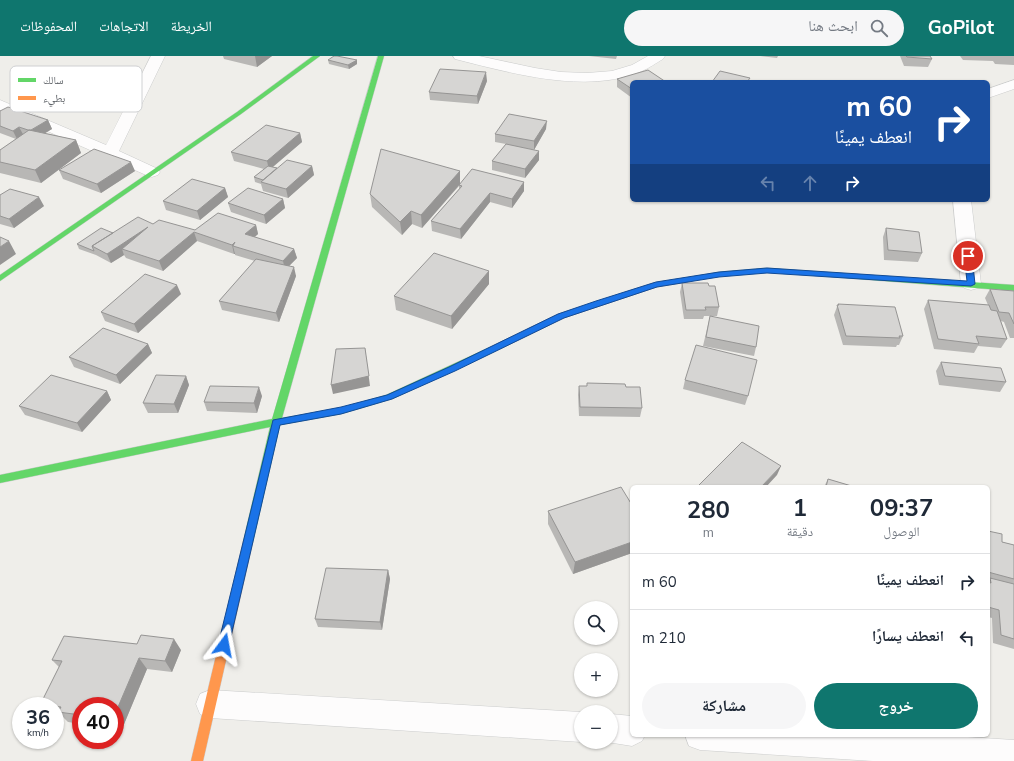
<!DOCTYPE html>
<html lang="ar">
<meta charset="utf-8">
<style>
:root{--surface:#fff;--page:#f6f6f7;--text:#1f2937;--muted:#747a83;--line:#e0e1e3;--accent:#0f766e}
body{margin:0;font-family:"Nunito Sans","Noto Naskh Arabic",sans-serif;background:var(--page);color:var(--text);direction:rtl;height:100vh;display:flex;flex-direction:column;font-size:15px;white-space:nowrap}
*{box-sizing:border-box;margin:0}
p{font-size:13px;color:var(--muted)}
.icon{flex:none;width:22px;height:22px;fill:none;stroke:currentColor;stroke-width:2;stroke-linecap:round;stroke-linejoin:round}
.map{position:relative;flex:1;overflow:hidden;direction:ltr}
.side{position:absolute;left:630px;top:429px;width:360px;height:252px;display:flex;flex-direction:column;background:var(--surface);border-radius:6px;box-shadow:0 1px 3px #0004;direction:rtl}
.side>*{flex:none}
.banner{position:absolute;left:630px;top:24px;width:360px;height:122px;border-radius:6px;box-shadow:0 1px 3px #0004;direction:rtl;background:#1a4fa0;color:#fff;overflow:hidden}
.controls{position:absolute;left:574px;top:545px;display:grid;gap:8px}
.controls a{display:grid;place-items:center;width:44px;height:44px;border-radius:50%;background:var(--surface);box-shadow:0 1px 3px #0004;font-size:20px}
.speed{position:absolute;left:12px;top:641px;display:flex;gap:8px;font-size:20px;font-weight:700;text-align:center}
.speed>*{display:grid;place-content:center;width:52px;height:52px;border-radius:50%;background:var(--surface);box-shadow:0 1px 3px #0004;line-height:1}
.speed small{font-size:10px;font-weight:400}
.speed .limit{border:6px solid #d22;background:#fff;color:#111}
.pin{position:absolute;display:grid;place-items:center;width:34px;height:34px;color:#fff;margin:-17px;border:2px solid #fff;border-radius:50%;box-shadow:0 1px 4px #0007}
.me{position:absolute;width:44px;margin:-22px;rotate:13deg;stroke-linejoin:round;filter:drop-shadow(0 0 3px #0008)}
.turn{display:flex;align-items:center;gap:14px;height:84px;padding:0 12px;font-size:18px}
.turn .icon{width:52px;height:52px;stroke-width:2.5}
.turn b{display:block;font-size:28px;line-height:34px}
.lanes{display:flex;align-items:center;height:38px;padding:0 12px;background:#0003;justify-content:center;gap:20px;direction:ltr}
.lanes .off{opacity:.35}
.eta{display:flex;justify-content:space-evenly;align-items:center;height:68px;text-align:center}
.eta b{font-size:24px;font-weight:700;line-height:28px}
.action{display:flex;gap:8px;margin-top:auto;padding:8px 12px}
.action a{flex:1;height:46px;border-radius:24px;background:var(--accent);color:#fff;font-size:16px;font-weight:700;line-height:46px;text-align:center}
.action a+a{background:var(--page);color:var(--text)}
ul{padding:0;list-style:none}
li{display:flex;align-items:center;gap:12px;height:56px;padding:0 12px;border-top:1px solid var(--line)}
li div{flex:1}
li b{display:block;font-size:15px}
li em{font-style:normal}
header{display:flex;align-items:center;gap:24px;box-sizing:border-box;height:56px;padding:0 20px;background:var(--accent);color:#fff}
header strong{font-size:19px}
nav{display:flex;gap:22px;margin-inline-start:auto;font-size:14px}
.search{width:280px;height:36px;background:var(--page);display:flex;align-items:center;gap:10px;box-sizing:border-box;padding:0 14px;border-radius:22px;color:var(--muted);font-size:15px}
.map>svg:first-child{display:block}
</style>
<header>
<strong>GoPilot</strong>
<div class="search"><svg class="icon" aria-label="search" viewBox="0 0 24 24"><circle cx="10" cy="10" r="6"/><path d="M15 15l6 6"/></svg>ابحث هنا</div>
<nav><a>الخريطة</a><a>الاتجاهات</a><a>المحفوظات</a></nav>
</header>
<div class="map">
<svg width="1014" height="705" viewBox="0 0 1014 705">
<rect width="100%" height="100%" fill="#efeeea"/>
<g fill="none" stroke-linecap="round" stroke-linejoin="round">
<g stroke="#cbcccc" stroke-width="1">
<path id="street" d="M151,0h14l-46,95 39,18 2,3 -2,3 -6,2 -6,-2 -146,-65v-10l106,45z
M453,0h26l56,12 26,4 26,1 25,-2 20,-6 16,-9h17l-2,3c-7,4 -14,9 -21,12 -55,24 -131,2 -187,-12z
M1014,24v9l-26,9v-9z
M953,144h18l10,84 -3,4 -7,2 -7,-2 -3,-4z
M210,634l371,22v30l-371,-24 -10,-4 -4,-10 4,-10z
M611,658l21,2v19h13l-3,6 -10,5 -25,-4h4z
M685,679h251l78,5v21h-141l-173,-11 -11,-4z"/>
</g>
<g stroke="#cacacb" stroke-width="1">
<path id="fast" d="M313,0h7l-79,58 -241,167v-6l237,-163z
M378,0h6l-102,362 59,-10 45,-13 104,-48h6l1,2 -1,2 -104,48 -51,15 -61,11 -27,117 -1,3 -4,1 -4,-1 -1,-3 27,-115 -270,56v-8l272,-56z
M767,212l247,17v6l-247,-19 -48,4 -34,6 -4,-2 4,-2 34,-6z"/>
</g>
<g stroke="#cacacb" stroke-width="1">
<path id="slow" d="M685,222h3l1,2 -1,2 -31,5 -93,31 -68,33 -3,1 -4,-3 1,-2 68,-33 95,-31z
M248,482l4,1 1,3 -50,219h-12l52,-219 1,-3z"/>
</g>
<use href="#street" fill="#fdfcfc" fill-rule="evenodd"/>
<use href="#fast" fill="#63d668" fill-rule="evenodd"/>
<use href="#slow" fill="#ff974d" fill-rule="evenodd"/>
</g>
<path fill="#b8b7b5" d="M223,0h49l-15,11 -33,-8z
M589,0h28l-1,3z
M760,0h18l-1,2z
M900,0h30l2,3 -4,8 -24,-1z
M960,0h54v9l-19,-1 -2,-3 -30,-1z
M328,4h29v4l-8,5 -20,-5z
M617,23l15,3v16l-15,-11z
M487,25l-9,23 -48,-4 -1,-8z
M0,55l48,9 4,9 -8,4 32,7 5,13 -40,30 -41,-10v-23l16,-11 -16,-6z
M546,73l-12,21 -10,-2 15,12 -14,18 -33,-8v-9l14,-17 -11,-2v-8z
M300,77l2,9 -29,25 4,1 35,-2 2,9 -26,23 -25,-7 -2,-7 -6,-2 -1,-5 10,-8 -30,-8 -3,-9z
M59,114l76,1 -34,22 -38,-14z
M460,115v12l64,8 -12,17 -22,-6 -29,37 -29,-8 -1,-10 28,-32v-3l-37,42 -10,-4 -10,11 -30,-28 -2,-13z
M225,132l3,9 -28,23 -34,-10 -3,-9z
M0,139l44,11 -30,22 -14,-4z
M283,143l2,9 -19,16 -35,-12 -3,-9z
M153,168l42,6 61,-5 2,9 -4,3 40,12 3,9 -8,8 7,10 -17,46 -57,-12 -3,-9 36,-40 -20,-6v-1h-1l-37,-13 -34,30 -37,-13 -2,-3 -13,8 -15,-8 -17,-6 -2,-5 36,-11z
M886,172l36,25 -4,9 -34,-2 -1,-23z
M489,215v13l-37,45 -56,-19 -2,-14z
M682,227l27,3 10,21 -2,9h-13l-1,3h-19l-4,-27z
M990,233l24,2v47h-4l-6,-16 -3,-1 6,18 -6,9 -23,-2 -4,7 -40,-4 -10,-40 4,-9 60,5 -3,-7z
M181,238l-43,39 -33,-12 -4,-9z
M838,248l65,32 -4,9h-2l-1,2 -53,-2 -9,-30z
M710,260l46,31 -2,9 -51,-10z
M148,288l4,9 -32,31 -46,-17 -5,-10z
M941,306l65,20 -6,10 -61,-7 -3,-14z
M186,320l3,9 -11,28h-30l-5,-10z
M685,324l63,16 -3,9 -62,-16z
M579,330l47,1 16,21 -2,9 -61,-1 -1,-21z
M107,335l4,9 -29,32 -57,-17 -6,-9z
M262,340l-5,17 -50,-2 -3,-9z
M828,423l27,8h-31z
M632,449v48l-59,21 -25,-50v-13z
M988,475l14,11 12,3v104l-21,-6 -1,-25 -4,-1z
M388,514l2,9 -8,51 -64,-3 -3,-8z
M181,594l-9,22 -25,-3 -25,60 -7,-1v-22h-34v18l-13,-2 -6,-6 -7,-1v-9h-13l-2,-1 19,-38 -7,-7z"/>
<path fill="#969594" d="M255,0h17l-15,11z
M357,4v4l-8,5 -1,-4z
M486,16l1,9 -9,23 -1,-8z
M48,64l4,9 -18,11 -4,-9z
M547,65l-1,8 -12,21v-9z
M19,71l5,9 -7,3 -4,-8z
M300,77l2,9 -33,28 -2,-9z
M76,84l5,13 -40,30 -6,-13z
M539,95v9l-14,18v-9z
M131,106l4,9 -34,22 -4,-9z
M312,110l2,9 -26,23 -2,-9z
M460,115v13l-38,44 -1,-13z
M524,126v9l-12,17v-9z
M225,132l3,9 -28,23 -3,-9z
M490,137v9l-29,37 -1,-10z
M39,141l5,9 -30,22 -5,-9z
M283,143l2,9 -19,16 -2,-9z
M411,155l1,13 -10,11 -2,-13z
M256,169l2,9 -11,10 -2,-10z
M148,171l-26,22 2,6 -13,8 -4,-9z
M194,176l3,9 -34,30 -4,-10z
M9,185l7,13 -16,11v-18z
M235,186l-2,4 2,8h-1l-2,-9z
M294,193l3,9 -12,12 -2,-9z
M294,211l2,9 -17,46 -3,-9z
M489,215v13l-37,45 -1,-13z
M177,229l4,9 -43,39 -4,-9z
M148,288l4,9 -32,31 -4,-9z
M365,292l5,38 -37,8 -2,-9z
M186,320l3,9 -11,28 -4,-9z
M259,331l3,9 -5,17 -3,-10z
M107,335l4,9 -29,32 -5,-9z
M781,410l-4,9 -11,12h-5z
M632,486v11l-59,21 2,-12z
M388,514l2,9 -8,51 -2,-8z
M174,583l7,11 -9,22 -7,-11z
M139,602l8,11 -25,60 -7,-8v-7z"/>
<path fill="#d6d5d3" stroke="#969594" d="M334,0h3l20,4 -9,5 -20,-5z
M906,0h24l2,3 -25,-2z
M440,13l46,3 -9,24 -48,-4z
M648,14l18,12h-34v7l-15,-10z
M720,15l30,7 -3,4h-35z
M8,51l40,13 -17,10h-3l-9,-3 -6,4 -13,-5v-15z
M509,58l38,7 -13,20 -39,-7z
M266,69l34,8 -33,28 -36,-9z
M29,74l47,10 -41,30 -35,-8v-12z
M506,88l33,7 -14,18 -33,-8z
M94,93l37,13 -34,22 -38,-14z
M381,93l79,22 -39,44 -10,-4 -11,11 -30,-28z
M287,104l25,6 -26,23 -25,-7z
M268,110l9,2 -14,12 -9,-3z
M472,113l52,13 -12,17 -22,-6 -30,36 -29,-8 31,-35 -3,-1z
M192,123l33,9 -28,23 -34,-10z
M248,132l35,11 -19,16 -36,-12z
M10,133l29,8 -30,22 -9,-3v-21z
M218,157l38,12 -11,9 49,15 -11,12 -50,-15 2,-4 -3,3 -38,-13 -35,29 -37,-12 26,-22 -41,27 -15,-8 46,-29 15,7 6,-4 36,10z
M101,172l12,5 -21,13 2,5 -17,-7z
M886,172l33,4 3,21 -34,-3z
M0,181l9,4 -9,6z
M434,197l55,18 -38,45 -57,-20z
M256,203l38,8 -18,46 -57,-12z
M145,218l32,11 -43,39 -33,-12z
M682,227h26l1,3h6l4,21h-14l1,3h-20z
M990,233l24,2v33l-5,-11 -10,-1z
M928,244l61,5 2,5 6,1 10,28 -31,-3 3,8 -41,-5z
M838,248l57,3 8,29h-4l1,2 -54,-2 -9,-31h2z
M710,260l49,10 -3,21 -50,-10z
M103,272l45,16 -32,31 -47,-18z
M696,289l61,15 -9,36 -63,-16z
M365,292l4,28 -38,9 5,-36z
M941,306l60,6 5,14 -61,-6z
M51,319l56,16 -30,32 -58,-17z
M156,319l30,1 -12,28 -31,-1z
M587,327l38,1 1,3h14l2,21 -62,-1 -1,-21h8z
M210,330l49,1 -5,16 -50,-1z
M742,386l39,24 -20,21h-64z
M828,423l27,8h-29z
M621,431l11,18v37l-57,20 -27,-51z
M988,475l14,3v8l12,3v34l-26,-7z
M326,512l62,2 -8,52 -65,-3z
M990,522l24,6v55l-13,-4 -2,-25 -11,-3v-25l3,1z
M141,579l33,4 -9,22 -26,-3 -24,56v-8h-34v9l-23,-3 3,-5 -21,-2 22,-44 -10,-1 12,-24 73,8z"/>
<path fill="#1a73e8" stroke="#114b97" d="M965,198h6l1,2 3,28 -4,2 -204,-13 -48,4 -62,10 -93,31 -109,53 -63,28 -51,15 -61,11 -51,220 -1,3 -4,2 -4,-2 -2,-3 55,-225 68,-13 46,-12 62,-28 109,-53 38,-13 60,-19 63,-10 48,-4 200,13 -3,-25z"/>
<rect x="10" y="10" width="132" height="46" rx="6" fill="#fff" stroke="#cfd0d2" stroke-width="1"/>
<rect x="18" y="22" width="18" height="4" fill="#63d668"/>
<rect x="18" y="40" width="18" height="4" fill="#ff974d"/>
<g font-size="11" fill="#5f6368">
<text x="43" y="28">سالك</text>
<text x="43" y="46">بطيء</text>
</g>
</svg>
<div class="controls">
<a><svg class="icon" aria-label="search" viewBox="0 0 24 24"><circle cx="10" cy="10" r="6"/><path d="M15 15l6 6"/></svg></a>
<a>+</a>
<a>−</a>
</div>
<div class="speed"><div>36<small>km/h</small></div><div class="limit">40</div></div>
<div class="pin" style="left:968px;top:200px;background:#d93025"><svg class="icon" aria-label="arrive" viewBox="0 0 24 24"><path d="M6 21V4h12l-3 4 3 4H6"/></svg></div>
<svg class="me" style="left:224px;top:589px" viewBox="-20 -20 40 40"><path d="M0-17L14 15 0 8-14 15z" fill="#1a73e8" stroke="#fff" stroke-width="4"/></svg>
<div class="banner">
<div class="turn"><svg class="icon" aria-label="right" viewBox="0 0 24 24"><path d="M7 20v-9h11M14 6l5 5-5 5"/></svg><div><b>60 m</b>انعطف يمينًا</div></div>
<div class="lanes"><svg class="icon off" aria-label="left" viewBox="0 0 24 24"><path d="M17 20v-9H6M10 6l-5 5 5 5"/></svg><svg class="icon off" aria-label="ahead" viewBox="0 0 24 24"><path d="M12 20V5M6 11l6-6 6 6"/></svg><svg class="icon" aria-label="right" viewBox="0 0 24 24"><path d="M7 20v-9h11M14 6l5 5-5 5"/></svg></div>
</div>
<section class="side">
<div class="eta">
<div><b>09:37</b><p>الوصول</p></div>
<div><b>1</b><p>دقيقة</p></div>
<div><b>280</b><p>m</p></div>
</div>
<ul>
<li><svg class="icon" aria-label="right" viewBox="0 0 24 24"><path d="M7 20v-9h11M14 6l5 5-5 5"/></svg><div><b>انعطف يمينًا</b></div><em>60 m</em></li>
<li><svg class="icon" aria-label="left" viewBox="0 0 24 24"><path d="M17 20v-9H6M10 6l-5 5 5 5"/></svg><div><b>انعطف يسارًا</b></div><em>210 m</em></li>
</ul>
<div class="action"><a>خروج</a><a>مشاركة</a></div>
</section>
</div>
